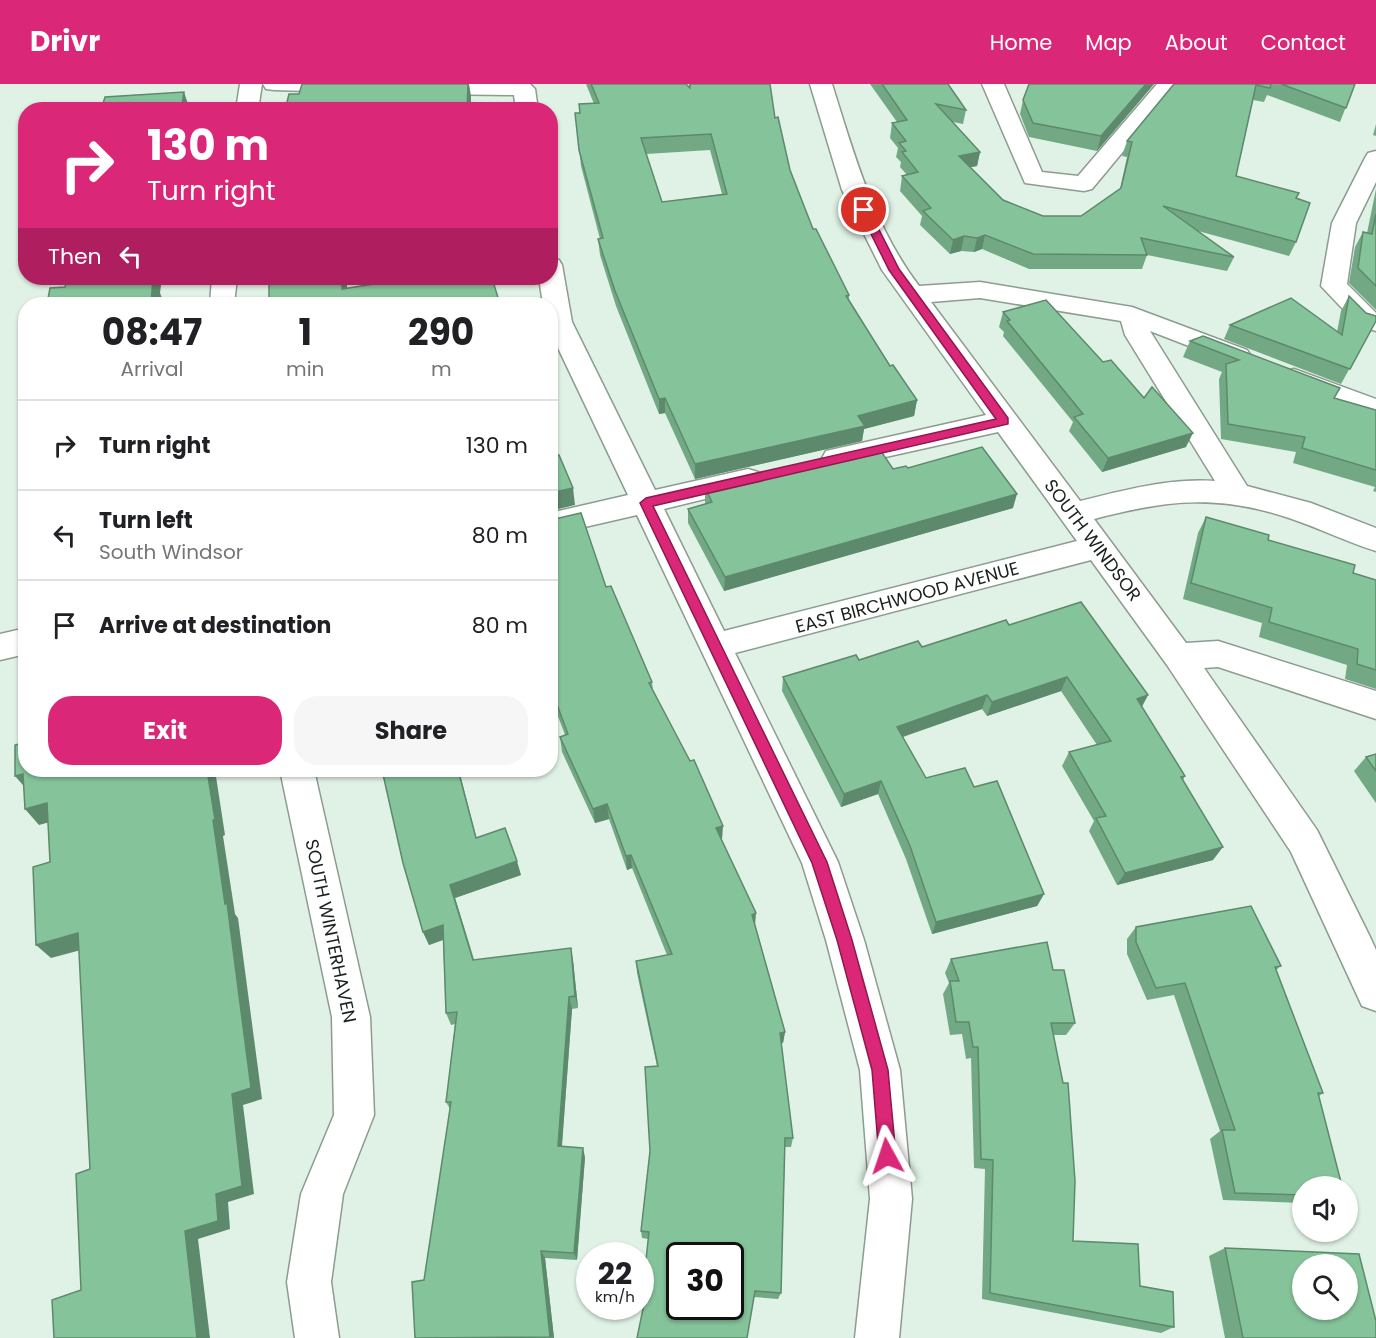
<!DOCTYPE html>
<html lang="en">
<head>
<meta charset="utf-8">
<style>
	:root { --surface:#fff; --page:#f6f6f6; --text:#202124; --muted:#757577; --line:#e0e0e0; --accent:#db2777 }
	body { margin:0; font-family:Poppins,sans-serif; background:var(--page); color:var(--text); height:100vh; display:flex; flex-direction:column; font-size:22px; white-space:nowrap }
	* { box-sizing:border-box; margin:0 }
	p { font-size:20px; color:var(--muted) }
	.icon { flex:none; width:33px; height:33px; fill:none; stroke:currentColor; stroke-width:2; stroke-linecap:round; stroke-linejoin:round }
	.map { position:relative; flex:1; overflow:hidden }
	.side { position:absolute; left:18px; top:213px; width:540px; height:480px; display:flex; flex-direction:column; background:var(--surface); border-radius:24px; box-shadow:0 2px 4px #0004 }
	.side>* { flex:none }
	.banner { position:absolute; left:18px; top:18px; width:540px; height:183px; border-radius:24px; box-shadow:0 2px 4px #0004; background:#db2777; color:#fff; overflow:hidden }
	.fabs { position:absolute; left:1292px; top:1092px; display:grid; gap:12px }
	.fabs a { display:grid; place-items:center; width:66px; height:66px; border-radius:50%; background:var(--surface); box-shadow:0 2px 4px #0004; font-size:30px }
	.speed { position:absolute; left:576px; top:1158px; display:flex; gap:12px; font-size:30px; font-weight:700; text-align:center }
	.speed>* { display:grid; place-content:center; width:78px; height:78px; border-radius:50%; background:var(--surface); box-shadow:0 2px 4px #0004; line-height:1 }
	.speed small { font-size:15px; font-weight:400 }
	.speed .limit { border:3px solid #111; border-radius:9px; background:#fff; color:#111 }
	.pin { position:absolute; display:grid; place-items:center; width:51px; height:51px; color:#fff; margin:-26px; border:3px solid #fff; border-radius:50%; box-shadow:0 2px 6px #0007 }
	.me { position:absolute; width:66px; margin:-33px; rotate:355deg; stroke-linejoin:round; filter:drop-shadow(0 0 4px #0008) }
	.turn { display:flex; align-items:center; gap:21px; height:126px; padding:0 30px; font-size:27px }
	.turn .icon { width:78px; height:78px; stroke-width:2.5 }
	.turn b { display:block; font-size:42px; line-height:51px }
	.then { display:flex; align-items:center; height:57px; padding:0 30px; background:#0003; gap:12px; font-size:22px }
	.eta { display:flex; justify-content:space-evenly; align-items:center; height:102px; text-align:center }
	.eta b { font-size:36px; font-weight:700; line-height:42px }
	.button { display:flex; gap:12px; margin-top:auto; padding:12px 30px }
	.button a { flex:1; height:69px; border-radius:24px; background:var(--accent); color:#fff; font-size:24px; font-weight:700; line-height:69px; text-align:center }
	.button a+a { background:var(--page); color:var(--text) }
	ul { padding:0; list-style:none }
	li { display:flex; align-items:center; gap:18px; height:90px; padding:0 30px; border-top:2px solid var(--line) }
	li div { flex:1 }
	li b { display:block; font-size:22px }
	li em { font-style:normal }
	header { display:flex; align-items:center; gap:36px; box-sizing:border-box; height:84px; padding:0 30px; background:var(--accent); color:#fff }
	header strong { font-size:28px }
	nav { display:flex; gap:33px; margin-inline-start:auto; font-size:21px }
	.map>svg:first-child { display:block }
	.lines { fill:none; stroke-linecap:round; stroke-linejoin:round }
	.minor-casing { stroke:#8c9c90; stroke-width:3 }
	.minor { fill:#fff; fill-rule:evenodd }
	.wall { fill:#72a984; fill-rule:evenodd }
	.shaded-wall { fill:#5d896c }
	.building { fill:#85c49a; stroke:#5d896c; stroke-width:1.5; fill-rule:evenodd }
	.route { fill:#db2777; stroke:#8e194d; stroke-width:1.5 }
	.labels { text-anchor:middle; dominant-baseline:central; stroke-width:6; stroke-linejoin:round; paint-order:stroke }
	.street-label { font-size:18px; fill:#1a211c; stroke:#fff }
</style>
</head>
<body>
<header>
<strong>Drivr</strong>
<nav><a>Home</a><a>Map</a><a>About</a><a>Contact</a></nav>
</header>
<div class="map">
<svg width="1376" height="1254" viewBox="0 0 1376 1254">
	<rect width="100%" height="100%" fill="#e0f2e5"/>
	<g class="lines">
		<!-- minor casing -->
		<g class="minor-casing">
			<g id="minor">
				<path d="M240,0H262L258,26H236Z"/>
				<path d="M263,0H354L356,2L353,7L345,8L274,6L266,5Z"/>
				<path d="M416,0H530L535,5L538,26H516L514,11L424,10L416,9L413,4Z"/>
				<path d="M810,0H832C854,70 874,143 919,202L980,198L1132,223L1247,266L1251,272L1247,278L1238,281L1150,247L1247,402L1311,419L1376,444V467C1347,458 1319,444 1289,434C1217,410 1166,416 1094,435L1186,559L1218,557L1376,607V635L1218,583L1204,584L1317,746L1370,853L1376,866V927L1362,922L1291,768L1167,581L1091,476L735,569L838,778L864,856L900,986L912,1115L899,1254H855L870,1115L860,986L826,856L802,779L637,431L550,451V429L628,411L550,247V220H543L539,194H550V173L559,176L562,181L572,238L655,406L748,385L758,388L762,395L758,402L664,425L724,547L1077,457L998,348L836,384L826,381L822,374L826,367L986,331L882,186L842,106ZM980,214L1121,237L1125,251L1215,397C1167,394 1126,406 1080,417L931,218Z"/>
				<path d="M982,0H1004L1042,88L1078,92L1157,0H1179L1092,105L1084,107L1025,99Z"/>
				<path d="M1376,67V98L1356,139L1347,200L1376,229V247L1359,242L1321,202L1332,139L1365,74L1368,69Z"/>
				<path d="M212,194H237L234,220H210Z"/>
				<path d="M1294,285L1376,315V334L1285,300L1281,294L1285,288Z"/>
				<path d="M26,544V570L0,576V550Z"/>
				<path d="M280,686H314L370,933L374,1031L343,1110L331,1198L339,1254H295L287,1198L301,1110L334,1031L332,933Z"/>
			</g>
		</g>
		<!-- minor -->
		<use href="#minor" class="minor"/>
	</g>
	<!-- wall -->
	<g class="wall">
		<path d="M586,0H686L689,3V0H770L775,34L790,86L813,145L849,211V215L890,282L917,316L914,332L864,345L862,357L695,395L665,329L659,330L616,222L600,171L598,155H600L581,82L577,45L575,29H580L594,20ZM710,66L722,110L662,118L646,70Z"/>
		<path d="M870,0H948L966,26L963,40L953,38L980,68L977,82L970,83L1003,116L1043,132H1081L1120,105L1127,73L1122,72L1127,57L1174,0H1355L1340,38L1267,11L1264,18L1253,16L1236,92L1296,114V158L1289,172L1198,147L1234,173L1227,187L1147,171L1142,185H1029L982,165L974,168L961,167L950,170L920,141L922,132L900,107L902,92L907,91L900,83L901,78L896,73L898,64L890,54L892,39L897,38Z"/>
		<path d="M1029,0H1154L1097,67L1029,53L1020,30L1023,16Z"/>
		<path d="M1376,40V52L1373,51Z"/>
		<path d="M1376,105V226L1349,199L1355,163L1363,148L1367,149Z"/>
		<path d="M1349,212L1366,229L1376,237L1341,300L1224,255L1230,241L1337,248L1341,227Z"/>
		<path d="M1003,228L1103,278L1186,363L1102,388L1069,347L1073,338L1003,252L1004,248L999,243Z"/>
		<path d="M1203,252L1334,314L1376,326V408L1373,407L1375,403L1293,379L1296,368L1221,355L1219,295L1222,288L1183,273L1190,257Z"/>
		<path d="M908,384L1013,424L724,507L688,439V425L706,420L705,418V404Z"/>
		<path d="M1206,433L1268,456L1353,489L1376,496V605L1345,595L1347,581L1259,553L1262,539L1183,515L1198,449Z"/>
		<path d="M550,436L606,503L652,598L653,606L722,756L755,840L785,948L783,959H781L793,1054L791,1063H785L781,1209L778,1215L754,1213L646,1191L645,1185L648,1155L642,1154L641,1147L650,1067L657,982L637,889L636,877L667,871L632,784L627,786L609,735L595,739L562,668L560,653L565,651L550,611Z"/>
		<path d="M1009,541L1148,611L1142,623L1185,692L1183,696L1213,776L1117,801L1089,747L1094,737L1062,682L1069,668L1097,661L1061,607L987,632L982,625L903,653L926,694L974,703L1044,810L1037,822L932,850L906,775L878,710L841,723L782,607L783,593L922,563Z"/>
		<path d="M1376,670V719L1354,687L1366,673Z"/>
		<path d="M477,754L521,791L455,814L474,876H573L578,924L572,925L562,1063L585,1073L577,1176L545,1174L554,1254H415L450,1025L446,1018L455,940L451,941L446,929L443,856L429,861L423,848Z"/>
		<path d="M1136,843L1281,882L1276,886L1323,1009L1319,1012L1302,1102V1119L1223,1116L1210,1055L1220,1047L1174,911L1147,916L1127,870V855Z"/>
		<path d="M951,875L1053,886L1075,939L1066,951H1053L1073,1157L1140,1202L1174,1243L1161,1249L982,1215L985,1085L974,1084L971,974L966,975L962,950L950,951L943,910L949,899L945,889Z"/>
		<path d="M1225,1164L1376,1254H1225L1209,1172Z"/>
	</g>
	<!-- shaded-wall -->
	<g class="shaded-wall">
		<path d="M468,0H469L471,12V26H467Z"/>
		<path d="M1146,0H1154L1097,67L1101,52Z"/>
		<path d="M184,8L190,26H181Z"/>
		<path d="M980,68L977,82L956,86L959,72Z"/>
		<path d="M985,151L982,165L974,168L977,154Z"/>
		<path d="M964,152L961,167L950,170L953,156Z"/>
		<path d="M151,194H162L160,209L162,214L161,220H151Z"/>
		<path d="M342,194H347V220L342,205Z"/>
		<path d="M665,314V329L659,330V315Z"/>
		<path d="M917,316L914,332L864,345L862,357L695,395V380L858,332Z"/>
		<path d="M1193,349L1186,363L1102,388L1108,374Z"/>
		<path d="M573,404L575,421L550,427V409Z"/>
		<path d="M1017,410L1013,424L724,507L725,493Z"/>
		<path d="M1067,593L1061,607L987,632L992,618Z"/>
		<path d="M987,611L982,625L893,656L897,643Z"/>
		<path d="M1148,611L1140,625L1137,615Z"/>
		<path d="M207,686H215L225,751L223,752L235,830L238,834L262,1015L243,1021L254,1110L228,1118L230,1145L198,1155L210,1254H197L185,1147L216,1110L232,1010L225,820L213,736Z"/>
		<path d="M458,686H459L480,768L476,754Z"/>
		<path d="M23,690L29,708L15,692Z"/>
		<path d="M881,697L878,710L841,723L844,710Z"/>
		<path d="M47,719L61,735L39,741L25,725Z"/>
		<path d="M607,720L609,735L595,739L593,725Z"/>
		<path d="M723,742L722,756L716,744Z"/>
		<path d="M1223,763L1213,776L1117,801L1125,789Z"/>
		<path d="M631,771L632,784L627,786L626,772Z"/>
		<path d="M517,777L521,791L455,814L478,888L450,801Z"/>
		<path d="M1044,810L1037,822L932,850L936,838Z"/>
		<path d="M756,829L755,842L752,831Z"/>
		<path d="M443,841L448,854L429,861L423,848Z"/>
		<path d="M78,849L92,863L51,874L36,861Z"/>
		<path d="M571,864L573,876L578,924L575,912Z"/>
		<path d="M569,913L572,925L561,1072L558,1062Z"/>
		<path d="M785,948L783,959L778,960L780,949Z"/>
		<path d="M583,1064L585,1073L577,1176L574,1169Z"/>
		<path d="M541,1167L545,1174L554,1254L550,1253Z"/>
	</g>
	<!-- building -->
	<g class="building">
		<path d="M302,0H468L467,26H285L289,10H299Z"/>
		<path d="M591,0H686L690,4V0H770L775,34L778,33L790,86L813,145H816L849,211L846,212L890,282L893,281L917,316L858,332L865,342L695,380L665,314L659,315L615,207L598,155L603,154L579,66L575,29H580L579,20L599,19ZM711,50L727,110L662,118L641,54Z"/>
		<path d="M882,0H948L966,26L936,20L980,68L959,72L1003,116L1043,132H1081L1121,104L1132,58L1127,57L1174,0H1271L1270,4L1256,1L1236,92L1299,109L1296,114L1310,119L1296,158L1163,122L1234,173L1141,154L1147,171L1033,170L985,151L977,154L964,152L953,156L923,127L931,124L902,92L918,88L902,68L906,67L899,59L906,57L892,39L907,36Z"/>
		<path d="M1029,0H1146L1101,52L1033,39L1023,16Z"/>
		<path d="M1281,0H1355L1346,24Z"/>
		<path d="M184,8L181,26H101L105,13Z"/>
		<path d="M1376,130V202L1358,184L1363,148L1372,150Z"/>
		<path d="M67,194H151V195L153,194L151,220H47L50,204L65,203Z"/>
		<path d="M269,194H342V205L405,195V194H492L500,220H269Z"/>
		<path d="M1349,212L1366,229L1376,232V237L1350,285L1230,241L1291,214L1342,251Z"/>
		<path d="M1046,216L1103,278L1111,276L1144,314L1152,303L1193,349L1108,374L1074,333L1083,330L1007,237L1010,236L1003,228Z"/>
		<path d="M1203,252L1340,304L1334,314L1376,326V386L1302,364L1305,353L1228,340L1226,280L1239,276L1190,257Z"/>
		<path d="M550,358L556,371H559L573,404L550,409Z"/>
		<path d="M982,363L1017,410L725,493L688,425L712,418L705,404L879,364L893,385L906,382L908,384Z"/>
		<path d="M581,429L606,503L611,502L652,598L649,599L690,677L694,676L723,742L716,744L756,829L752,831L785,948L780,949L793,1054H785L781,1209L755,1207L747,1254H637L651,1186L645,1185L649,1148L641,1147L650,1067L645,983L658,982L636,877L672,870L631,771L626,772L607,720L593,725L560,653L568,650L550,602V436ZM680,1172H730V1222H680Z"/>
		<path d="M1206,433L1269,451L1268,456L1355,481L1353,489L1376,496V586L1357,580L1358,565L1269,538L1272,524L1191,499Z"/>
		<path d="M1081,518L1148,611L1137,615L1185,692L1181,693L1223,763L1125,789L1096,734L1106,732L1069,668L1111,657L1067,593L992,618L987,611L897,643L926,694L965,684L974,703L997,697L1044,810L936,838L910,762L881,697L844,710L783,593L856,571L859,576L918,557L922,563L1006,536L1009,541Z"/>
		<path d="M26,658V686H207L215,736H213L225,820L227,819L251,1004L232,1010L242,1102L216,1110L218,1137L185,1147L197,1254H54L52,1216L81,1206L76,1090L90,1085L78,849L36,861L33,783L50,778L47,719L25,725L23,690L15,692V661Z"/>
		<path d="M1376,670V687L1366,673Z"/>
		<path d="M382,686H458L476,754L505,744L517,777L450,801L473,876L571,864L575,912L569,913L558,1062L583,1064L574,1169L541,1167L550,1253L415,1254L412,1198L424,1196L451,1018H446L457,928L446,929L443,841L423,848L403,779Z"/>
		<path d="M1251,822L1281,882L1275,883L1323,1009H1318L1342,1102H1302V1111L1235,1109L1222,1046H1235L1185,899L1156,904L1136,858V843Z"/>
		<path d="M1047,858L1053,886H1064L1075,939H1051L1063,999H1068L1075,1097L1073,1157L1138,1160L1140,1202L1173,1208L1174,1243L990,1209L993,1076L981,1075L978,963H973L969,938H956L950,897H959L951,875Z"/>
		<path d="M1225,1164L1359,1170L1376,1237V1254H1243ZM1302,1180H1347V1226H1302Z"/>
	</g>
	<!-- route -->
	<path class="route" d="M864,123L869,126L899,185L1008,334V340L653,422L827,778L852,856L888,986L896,1072L893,1078L887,1080L881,1078L879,1072L872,986L837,856L812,779L640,419L646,414L996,335L889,186L859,126Z"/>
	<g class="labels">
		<!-- street labels -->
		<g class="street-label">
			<text transform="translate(1093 456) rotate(53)">SOUTH WINDSOR</text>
			<text transform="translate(907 513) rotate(-15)">EAST BIRCHWOOD AVENUE</text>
			<text transform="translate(331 847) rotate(78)">SOUTH WINTERHAVEN</text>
		</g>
	</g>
</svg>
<div class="fabs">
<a><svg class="icon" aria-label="sound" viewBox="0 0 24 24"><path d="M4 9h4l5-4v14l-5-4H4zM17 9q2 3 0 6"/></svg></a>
<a><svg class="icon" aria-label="search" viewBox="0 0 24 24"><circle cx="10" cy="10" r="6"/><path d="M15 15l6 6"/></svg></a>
</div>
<div class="speed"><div>22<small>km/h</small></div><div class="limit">30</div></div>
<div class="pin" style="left:864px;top:126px;background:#d93025"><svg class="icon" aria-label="arrive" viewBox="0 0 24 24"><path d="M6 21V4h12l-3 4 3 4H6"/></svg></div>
<svg class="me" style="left:887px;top:1072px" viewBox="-20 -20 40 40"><path d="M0-17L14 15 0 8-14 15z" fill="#db2777" stroke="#fff" stroke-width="4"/></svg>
<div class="banner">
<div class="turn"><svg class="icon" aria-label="right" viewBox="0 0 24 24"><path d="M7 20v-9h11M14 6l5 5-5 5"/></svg><div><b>130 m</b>Turn right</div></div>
<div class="then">Then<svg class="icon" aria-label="left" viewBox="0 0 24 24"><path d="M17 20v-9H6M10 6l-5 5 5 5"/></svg></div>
</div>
<section class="side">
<div class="eta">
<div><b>08:47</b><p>Arrival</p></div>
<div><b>1</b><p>min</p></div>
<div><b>290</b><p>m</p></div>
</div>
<ul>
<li><svg class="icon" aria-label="right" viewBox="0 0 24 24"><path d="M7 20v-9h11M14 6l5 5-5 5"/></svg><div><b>Turn right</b></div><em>130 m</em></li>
<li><svg class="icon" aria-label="left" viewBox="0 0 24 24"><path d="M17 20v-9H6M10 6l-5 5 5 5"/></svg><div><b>Turn left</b><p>South Windsor</p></div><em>80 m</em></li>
<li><svg class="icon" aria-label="arrive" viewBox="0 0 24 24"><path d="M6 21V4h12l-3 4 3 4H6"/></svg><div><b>Arrive at destination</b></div><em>80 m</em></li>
</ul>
<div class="button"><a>Exit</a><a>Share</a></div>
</section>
</div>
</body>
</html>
